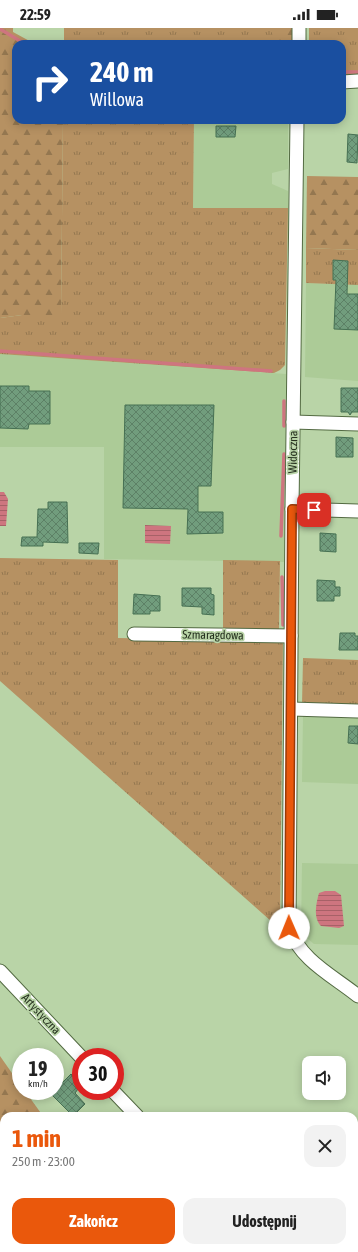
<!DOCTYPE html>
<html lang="pl">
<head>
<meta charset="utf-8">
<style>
	:root { --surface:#fff; --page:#f2f2f2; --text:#222; --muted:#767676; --accent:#ea580c }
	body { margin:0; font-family:"Asap Condensed",sans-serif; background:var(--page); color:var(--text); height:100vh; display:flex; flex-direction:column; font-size:15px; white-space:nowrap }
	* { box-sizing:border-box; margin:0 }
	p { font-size:13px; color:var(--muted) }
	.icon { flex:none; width:22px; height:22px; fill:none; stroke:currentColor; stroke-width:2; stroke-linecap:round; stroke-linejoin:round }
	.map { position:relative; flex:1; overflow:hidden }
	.panel { position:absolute; left:0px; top:1084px; width:358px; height:140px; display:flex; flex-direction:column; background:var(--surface); border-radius:12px 12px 0 0; box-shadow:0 2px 10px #0003 }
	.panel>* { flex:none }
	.banner { position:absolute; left:12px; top:12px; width:334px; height:84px; border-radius:12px; box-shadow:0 2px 10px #0003; background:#1a4fa0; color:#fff; overflow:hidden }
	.fabs { position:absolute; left:302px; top:1028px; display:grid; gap:8px }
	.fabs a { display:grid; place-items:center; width:44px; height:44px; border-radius:8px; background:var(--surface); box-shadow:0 2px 10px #0003; font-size:20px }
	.speed { position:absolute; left:12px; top:1020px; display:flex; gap:8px; font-size:20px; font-weight:700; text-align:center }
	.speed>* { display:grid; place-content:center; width:52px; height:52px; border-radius:50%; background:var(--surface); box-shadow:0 2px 10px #0003; line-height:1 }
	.speed small { font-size:10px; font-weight:400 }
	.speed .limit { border:6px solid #d22; background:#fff; color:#111 }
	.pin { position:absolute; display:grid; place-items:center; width:34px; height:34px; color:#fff; margin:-17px; border-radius:8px; box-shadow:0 2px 6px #0006 }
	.me { position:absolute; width:44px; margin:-22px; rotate:359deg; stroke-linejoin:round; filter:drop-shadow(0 0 3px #0008) }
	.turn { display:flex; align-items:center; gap:14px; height:84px; padding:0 12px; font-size:18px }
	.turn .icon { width:52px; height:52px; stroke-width:2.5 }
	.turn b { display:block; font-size:28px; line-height:34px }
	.round { display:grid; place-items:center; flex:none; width:42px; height:42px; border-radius:12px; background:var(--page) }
	.overview { display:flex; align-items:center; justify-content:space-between; height:68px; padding:0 12px }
	h1 { font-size:24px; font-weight:700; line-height:30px; color:var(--accent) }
	.button { display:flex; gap:8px; margin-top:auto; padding:8px 12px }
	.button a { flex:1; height:46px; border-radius:12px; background:var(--accent); color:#fff; font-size:16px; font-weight:700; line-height:46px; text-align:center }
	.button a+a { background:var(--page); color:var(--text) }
	.status { display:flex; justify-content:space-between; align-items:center; height:28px; padding:0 20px; background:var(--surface); direction:ltr }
	.status svg { height:11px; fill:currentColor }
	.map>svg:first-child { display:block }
	.built { fill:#accb97 }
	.grass { fill:url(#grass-tufts) }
	.forest { fill:url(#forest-firs) }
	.water { fill:url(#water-rules) }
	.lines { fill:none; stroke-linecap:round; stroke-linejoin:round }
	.stream { stroke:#ce757f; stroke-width:3.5 }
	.building { fill:url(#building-cross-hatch); stroke:#467053 }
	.minor-casing { stroke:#536a42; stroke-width:15 }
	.minor { stroke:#fff; stroke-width:13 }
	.route-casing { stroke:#983908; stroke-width:10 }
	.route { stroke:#ea580c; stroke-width:7 }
	.labels { text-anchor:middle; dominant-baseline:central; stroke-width:3.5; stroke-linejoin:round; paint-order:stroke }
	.street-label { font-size:12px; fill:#26311f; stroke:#b9d4a7 }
</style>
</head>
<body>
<div class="status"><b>22:59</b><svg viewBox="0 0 49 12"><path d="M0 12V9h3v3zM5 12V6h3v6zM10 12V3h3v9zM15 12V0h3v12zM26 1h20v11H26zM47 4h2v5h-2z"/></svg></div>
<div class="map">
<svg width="358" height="1224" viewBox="0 0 358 1224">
	<defs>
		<pattern id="grass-tufts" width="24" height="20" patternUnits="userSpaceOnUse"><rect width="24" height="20" fill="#b69162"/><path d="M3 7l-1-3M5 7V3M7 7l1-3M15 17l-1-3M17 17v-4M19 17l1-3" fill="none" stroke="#947750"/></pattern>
		<pattern id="forest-firs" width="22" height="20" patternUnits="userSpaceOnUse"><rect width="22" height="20" fill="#b69162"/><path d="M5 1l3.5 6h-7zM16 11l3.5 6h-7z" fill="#947750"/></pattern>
		<pattern id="water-rules" width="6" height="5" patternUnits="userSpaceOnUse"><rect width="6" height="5" fill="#ce757f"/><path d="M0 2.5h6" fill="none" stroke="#a76167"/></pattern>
		<pattern id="building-cross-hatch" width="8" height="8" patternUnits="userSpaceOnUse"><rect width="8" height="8" fill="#719d7d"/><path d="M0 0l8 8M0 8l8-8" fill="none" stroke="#5d8166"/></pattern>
	</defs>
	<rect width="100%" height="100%" fill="#b9d4a7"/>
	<!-- built -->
	<g class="built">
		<path d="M194,92H288V141L272,145V156L288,163V180H193Z"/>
		<path d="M306,255L358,257V353L305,349Z"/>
		<path d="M0,326L286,346L284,534L104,531V419H0Z"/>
		<path d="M303,688L358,690V756L302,754Z"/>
		<path d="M302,835L358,836V917L314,916L301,905Z"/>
	</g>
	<!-- grass -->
	<g class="grass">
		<rect x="64" y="0" width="208" height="16"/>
		<path d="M309,0H358V49L342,50V16H309Z"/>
		<path d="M63,92H194L193,180H288L285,337L280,342L274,345L0,326V290L22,287L61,286Z"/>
		<path d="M306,220L358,222V257L306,255Z"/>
		<path d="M0,530L118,532V610L283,613L280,901L0,653Z"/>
		<path d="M223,532L280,533L279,602L223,601Z"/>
		<path d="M303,630L358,632V678L302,677Z"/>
		<path d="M212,1220H254L258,1224H208Z"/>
	</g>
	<!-- forest -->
	<g class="forest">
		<path d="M0,0H13V4L35,16H16V92H63L61,287H22L0,290Z"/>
		<rect x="272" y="0" width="20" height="16"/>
		<path d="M307,148L358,149V222L306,220Z"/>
		<path d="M0,1028L21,1058V1063H25L43,1088H4V1176L0,1173Z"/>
		<path d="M0,1190L4,1194V1220H36L41,1224H4L0,1221Z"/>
	</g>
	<!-- water -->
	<g class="water">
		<path d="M0,464H4L8,471L6,498H0Z"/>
		<path d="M145,497L171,498L170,516L145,515Z"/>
		<path d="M325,863H335L341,867L344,898L339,900L321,898C313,890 316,876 319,865Z"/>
	</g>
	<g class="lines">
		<!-- stream -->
		<g class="stream">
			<path d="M0,1L25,16"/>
			<path d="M342,44H358"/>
			<path d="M0,323L271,343"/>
			<path d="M284,398V373"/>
			<path d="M281,508L284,426"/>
			<path d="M282,549L283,597"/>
		</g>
	</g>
	<!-- building -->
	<g class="building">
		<path d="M216,98H236L235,109H216Z"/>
		<path d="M348,106L358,107L357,135L347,134Z"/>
		<path d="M333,232L348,233L347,266H358V302L334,301L336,252H333Z"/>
		<path d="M0,358H29V363H50V396H29L28,401L0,400Z"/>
		<path d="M341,360H358V384H352L350,387L348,384H341Z"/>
		<path d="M125,377H214L211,458H198V484H223V505L187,506L188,481L123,480Z"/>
		<path d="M336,409L353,410V429H336Z"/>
		<path d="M48,474H67L68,515L43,514V518H21L22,509H37L38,481H48Z"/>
		<path d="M320,505L336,506V524L320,523Z"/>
		<path d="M79,515H99L98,526L79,525Z"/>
		<path d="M317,552L335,553V559H340V568H334V573H317Z"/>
		<path d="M182,560H211V566L214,567V587L202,586V579L182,578Z"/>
		<path d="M134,566L160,568V583H150V586H133Z"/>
		<path d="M340,605H355V608H358V622H339Z"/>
		<path d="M349,698H358V716L348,715Z"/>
		<path d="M71,1046L81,1057L75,1065L85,1076L73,1088L51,1066Z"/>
	</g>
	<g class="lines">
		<!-- minor casing -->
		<g class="minor-casing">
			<g id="minor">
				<path d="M299,16V0"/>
				<path d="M342,54L358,53"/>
				<path d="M297,92L292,481L289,900C301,933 332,947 358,968"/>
				<path d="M293,394L358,396"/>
				<path d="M292,481L358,483"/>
				<path d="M134,606L291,608"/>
				<path d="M291,681L358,683"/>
				<path d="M0,943L81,1029"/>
				<path d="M113,1063L137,1088"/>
				<path d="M0,1182L4,1185"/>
				<path d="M46,1220L51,1224"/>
				<path d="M264,1220L268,1224"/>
			</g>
		</g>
		<!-- minor -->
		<use href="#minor" class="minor"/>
	</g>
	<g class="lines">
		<!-- route casing -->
		<g class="route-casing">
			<path id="route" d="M289,900L292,481L314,482"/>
		</g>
		<!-- route -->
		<use href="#route" class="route"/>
	</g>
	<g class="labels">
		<!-- street labels -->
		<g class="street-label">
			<text transform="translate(293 424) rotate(-89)">Widoczna</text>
			<text transform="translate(213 607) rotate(1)">Szmaragdowa</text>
			<text transform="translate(41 986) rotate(47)">Artystyczna</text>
		</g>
	</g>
</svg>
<div class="fabs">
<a><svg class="icon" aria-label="sound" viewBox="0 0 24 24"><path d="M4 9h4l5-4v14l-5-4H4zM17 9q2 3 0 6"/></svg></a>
</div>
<div class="speed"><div>19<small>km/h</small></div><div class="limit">30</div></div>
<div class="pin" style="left:314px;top:482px;background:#d93025"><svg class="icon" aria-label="arrive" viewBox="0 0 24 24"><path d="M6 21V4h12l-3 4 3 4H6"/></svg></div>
<svg class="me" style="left:289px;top:900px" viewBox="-20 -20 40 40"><circle r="19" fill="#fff"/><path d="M0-13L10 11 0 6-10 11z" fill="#ea580c"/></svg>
<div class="banner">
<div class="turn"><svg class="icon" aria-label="right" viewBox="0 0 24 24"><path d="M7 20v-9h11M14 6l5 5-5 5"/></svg><div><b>240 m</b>Willowa</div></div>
</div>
<section class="panel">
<div class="overview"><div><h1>1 min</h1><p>250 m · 23:00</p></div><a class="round"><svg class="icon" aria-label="close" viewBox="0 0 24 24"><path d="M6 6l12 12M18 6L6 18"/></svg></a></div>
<div class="button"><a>Zakończ</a><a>Udostępnij</a></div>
</section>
</div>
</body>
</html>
